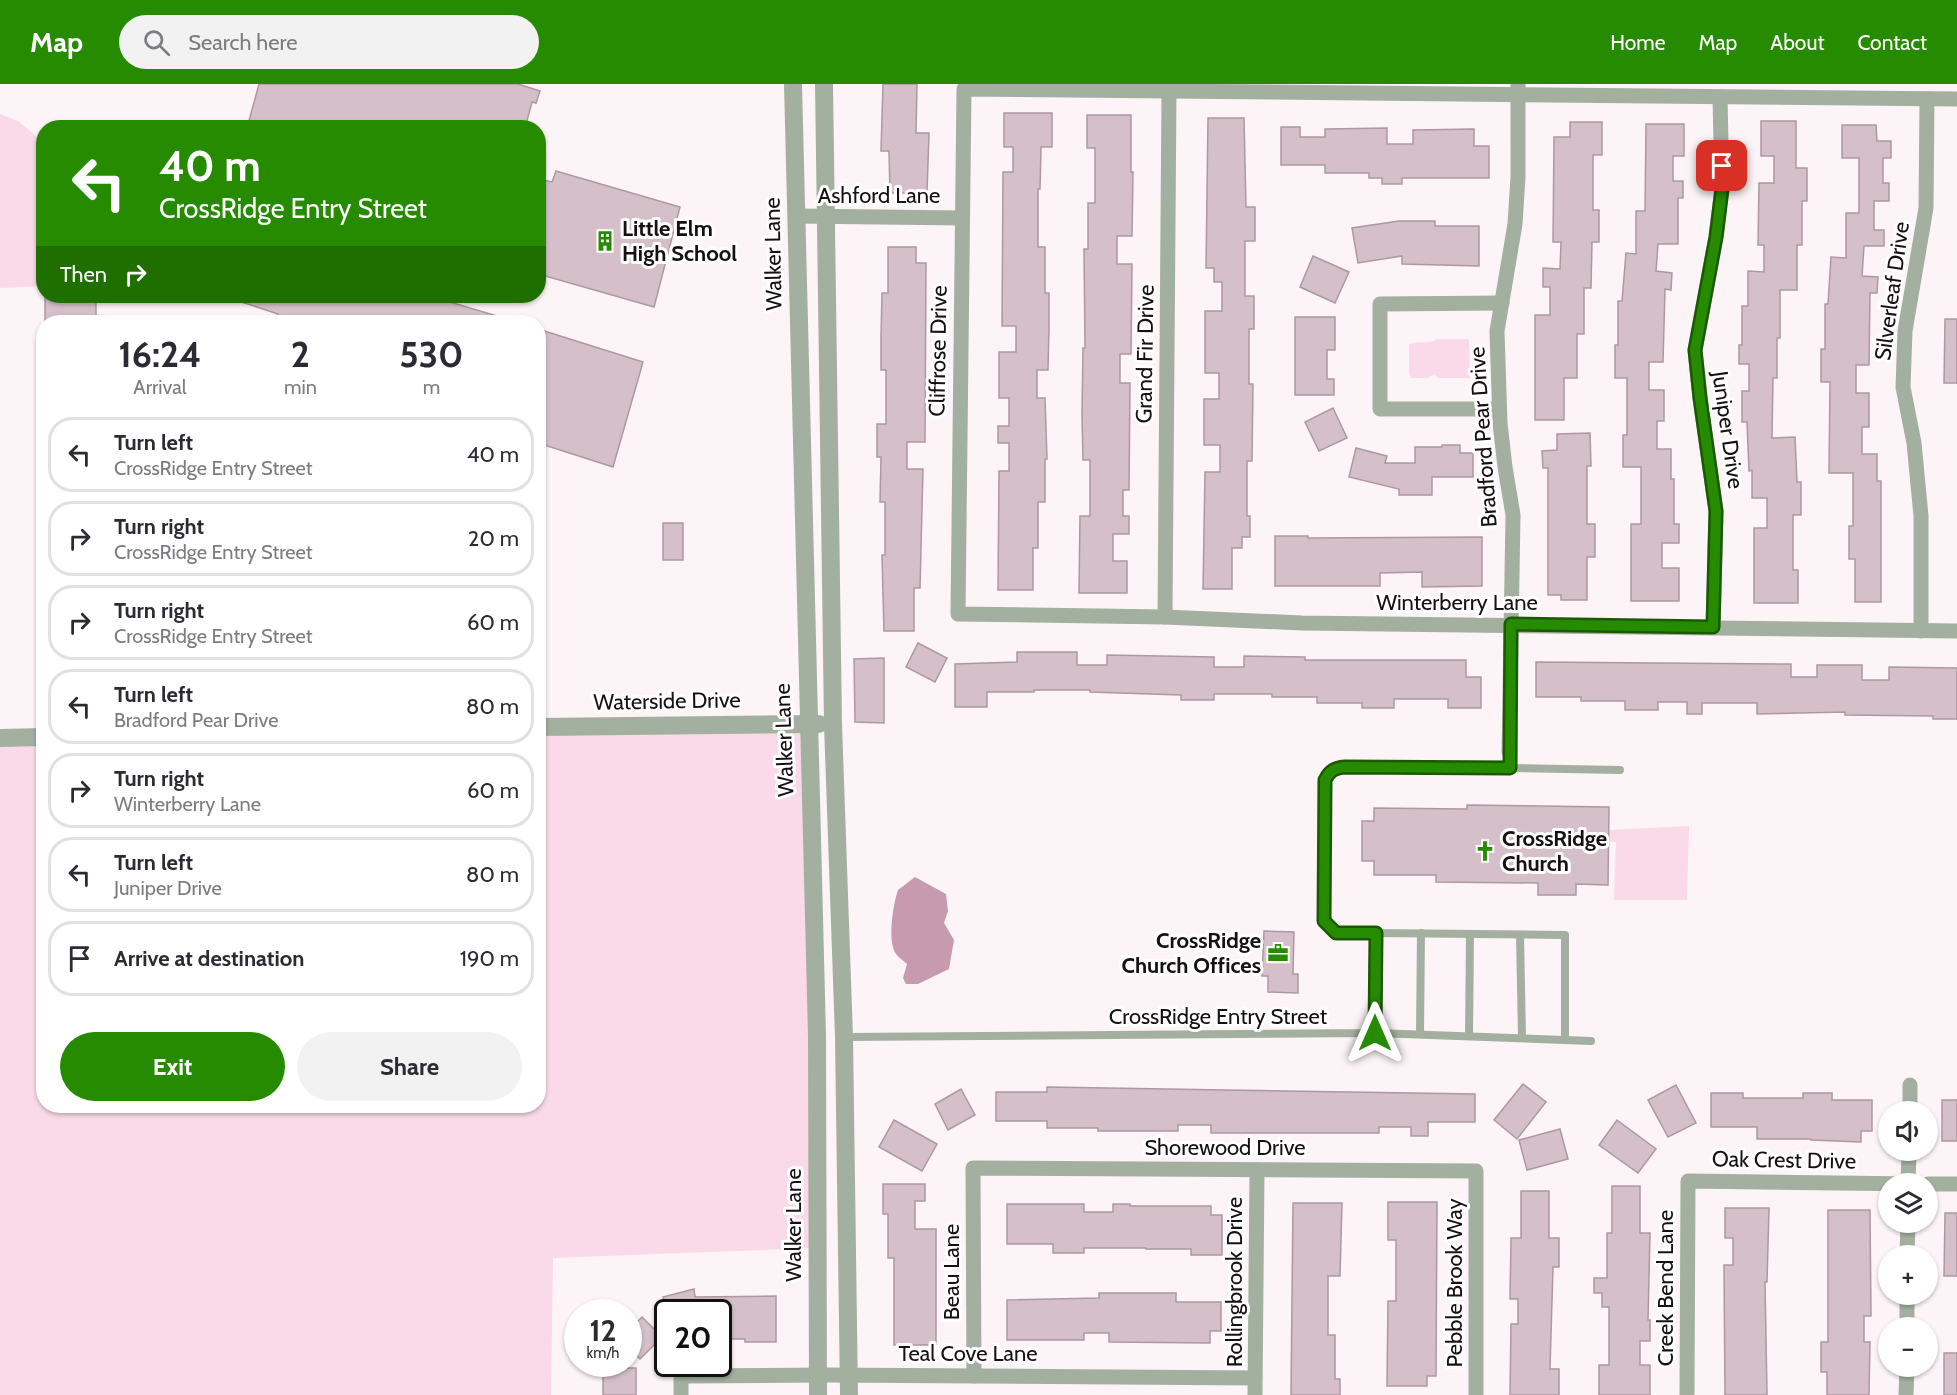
<!DOCTYPE html>
<html lang="en">
<head>
<meta charset="utf-8">
<style>
	:root { --surface:#fff; --page:#f2f2f3; --text:#2b2b33; --muted:#7c7c81; --line:#e1e1e2; --accent:#268b01 }
	body { margin:0; font-family:Cabin,sans-serif; background:var(--page); color:var(--text); height:100vh; display:flex; flex-direction:column; font-size:22px; white-space:nowrap }
	* { box-sizing:border-box; margin:0 }
	p { font-size:20px; color:var(--muted) }
	.icon { flex:none; width:33px; height:33px; fill:none; stroke:currentColor; stroke-width:2; stroke-linecap:round; stroke-linejoin:round }
	.map { position:relative; flex:1; overflow:hidden }
	.panel { position:absolute; left:36px; top:231px; width:510px; height:798px; display:flex; flex-direction:column; background:var(--surface); border-radius:24px; box-shadow:0 2px 4px #0004 }
	.panel>* { flex:none }
	.hud { position:absolute; left:36px; top:36px; width:510px; height:183px; border-radius:24px; box-shadow:0 2px 4px #0004; background:#268b01; color:#fff; overflow:hidden }
	.fabs { position:absolute; left:1878px; top:1017px; display:grid; gap:12px }
	.fabs a { display:grid; place-items:center; width:60px; height:60px; border-radius:50%; background:var(--surface); box-shadow:0 2px 4px #0004; font-size:30px }
	.speed { position:absolute; left:564px; top:1215px; display:flex; gap:12px; font-size:30px; font-weight:700; text-align:center }
	.speed>* { display:grid; place-content:center; width:78px; height:78px; border-radius:50%; background:var(--surface); box-shadow:0 2px 4px #0004; line-height:1 }
	.speed small { font-size:15px; font-weight:400 }
	.speed .limit { border:3px solid #111; border-radius:9px; background:#fff; color:#111 }
	.pin { position:absolute; display:grid; place-items:center; width:51px; height:51px; color:#fff; margin:-26px; border-radius:12px; box-shadow:0 3px 9px #0006 }
	.me { position:absolute; width:66px; margin:-33px; rotate:0deg; stroke-linejoin:round; filter:drop-shadow(0 0 4px #0008) }
	.turn { display:flex; align-items:center; gap:21px; height:126px; padding:0 24px; font-size:27px }
	.turn .icon { width:78px; height:78px; stroke-width:2.5 }
	.turn b { display:block; font-size:42px; line-height:51px }
	.then { display:flex; align-items:center; height:57px; padding:0 24px; background:#0003; gap:12px; font-size:22px }
	.eta { display:flex; justify-content:space-evenly; align-items:center; height:102px; text-align:center }
	.eta b { font-size:36px; font-weight:700; line-height:42px }
	.primary-button { display:flex; gap:12px; margin-top:auto; padding:12px 24px }
	.primary-button a { flex:1; height:69px; border-radius:36px; background:var(--accent); color:#fff; font-size:24px; font-weight:700; line-height:69px; text-align:center }
	.primary-button a+a { background:var(--page); color:var(--text) }
	ul { padding:0; list-style:none }
	li { display:flex; align-items:center; gap:18px; height:75px; margin:0 12px 9px; padding:0 12px; border:3px solid var(--line); border-radius:24px }
	li div { flex:1 }
	li b { display:block; font-size:22px }
	li em { font-style:normal }
	header { display:flex; align-items:center; gap:36px; box-sizing:border-box; height:84px; padding:0 30px; background:var(--accent); color:#fff }
	header strong { font-size:28px }
	nav { display:flex; gap:33px; margin-inline-start:auto; font-size:21px }
	.search { width:420px; height:54px; background:var(--page); display:flex; align-items:center; gap:15px; box-sizing:border-box; padding:0 21px; border-radius:33px; color:var(--muted); font-size:22px }
	.map>svg:first-child { display:block }
	.green { fill:#fadae8 }
	.water { fill:#c79aaf }
	.building { fill:#d5c0ca; stroke:#ad98a1; stroke-width:1.5 }
	.lines { fill:none; stroke-linecap:round; stroke-linejoin:round }
	.service { stroke:#a3b0a0; stroke-width:8 }
	.minor { stroke:#a3b0a0; stroke-width:15 }
	.tertiary { stroke:#a3b0a0; stroke-width:18 }
	.route-casing { stroke:#195a01; stroke-width:15 }
	.route { stroke:#268b01; stroke-width:10 }
	.labels { text-anchor:middle; dominant-baseline:central; stroke-width:6; stroke-linejoin:round; paint-order:stroke }
	.street-label { font-size:22px; fill:#171013; stroke:#fff }
	.poi-label { font-size:22px; font-weight:bold; fill:#171013; stroke:#fff; text-anchor:start }
</style>
</head>
<body>
<header>
<strong>Map</strong>
<div class="search"><svg class="icon" aria-label="search" viewBox="0 0 24 24"><circle cx="10" cy="10" r="6"/><path d="M15 15l6 6"/></svg>Search here</div>
<nav><a>Home</a><a>Map</a><a>About</a><a>Contact</a></nav>
</header>
<div class="map">
<svg width="1957" height="1311" viewBox="0 0 1957 1311">
	<rect width="100%" height="100%" fill="#fdf4f8"/>
	<!-- green -->
	<g class="green">
		<path d="M0,30L18,37L43,58V202L0,204Z"/>
		<path d="M1437,255H1469L1470,294H1438L1434,290L1428,294H1411L1409,289V261C1417,255 1429,262 1437,255Z"/>
		<path d="M808,640L817,1164L553,1174L551,1311H0V657L43,656L44,1022H538L539,646Z"/>
		<path d="M1689,742L1687,816H1614L1616,758H1608V746Z"/>
	</g>
	<!-- water -->
	<path class="water" d="M915,793L946,810L948,827L944,839L954,856L949,885L918,900H906L903,894L907,880C904,877 899,874 896,870C887,857 893,821 898,806Z"/>
	<!-- building -->
	<g class="building">
		<path d="M259,0H518L540,7L536,19L532,18L525,44H247Z"/>
		<path d="M883,0H917L916,49H929L927,109H890L889,67H881Z"/>
		<path d="M1004,29H1052V63H1041L1040,105H1038V163H1045V209H1049V242L1048,286H1037V314H1045L1047,375H1045V418H1038V464H1033V506H998L999,387H1009V359H998V342H1009V314H999V268H1016V242H1002L1003,88H1013V63H1004Z"/>
		<path d="M1087,31H1131V88H1133L1132,152H1117V180H1132L1131,270H1120V299H1130L1129,406H1123V432H1129V450H1113V477H1127V509H1079L1080,432H1090V376H1083L1082,331L1083,264H1085L1084,165H1088V119H1095V64H1087Z"/>
		<path d="M1208,34H1244L1246,123H1255V157H1245V212H1254V245H1249V300H1253L1252,377H1247V432H1250V453H1242V464H1232V505H1203L1205,388H1220V361H1204V315H1219V289H1205V227H1222V198H1214V184H1206Z"/>
		<path d="M1761,37H1796V84H1807V117H1802V161H1797V206H1780V254H1777V294H1773L1772,354L1795,353L1797,398H1801V431H1793V486H1798V519H1754V444H1767V414H1752V386L1749,387L1747,338H1742V307H1749V280H1739V261H1742V222H1748V187L1764,188V161H1758L1759,99H1774V72H1761Z"/>
		<path d="M1570,38H1602V71H1593V126H1599V158H1592L1591,204H1584V250H1577V294H1564V336H1535V231H1550V203H1543V184L1560,185L1561,158H1553L1554,53H1570Z"/>
		<path d="M1646,40H1684V72H1673V97H1683V114H1678V160H1658L1656,187L1672,189L1671,206L1665,205L1663,278H1649V306H1664V337H1657V365H1671V395H1674V440H1679V459H1662V484H1679V517H1631V440H1641V383H1623V351H1627V294H1615V261H1618V217H1622L1626,169L1636,170V127H1645Z"/>
		<path d="M1842,41H1876L1877,57H1891V74H1883V99H1889V117H1874V146H1884V162H1864L1862,192L1878,193L1877,209H1870L1869,281H1856V309H1869V343H1862V370H1877V397H1881V518H1855V475H1849V442H1853V389H1829L1830,298H1821V265H1825V220H1828L1831,173L1846,174V129H1859V74H1842Z"/>
		<path d="M1281,43H1300V53H1325V45L1387,44V60H1413V46L1474,45V62H1489V94H1402V100H1382V94H1369V89H1325V81H1281Z"/>
		<path d="M556,87L680,123L654,223L538,190V95L552,98Z"/>
		<path d="M1399,137H1435V142H1479V182L1402,180V172L1358,179L1352,144Z"/>
		<path d="M888,163H916V179H926L925,358H907V385H923L920,504H914V547H884L882,471H885V418H880L881,373H877V340H886V286H881V254L882,209H888Z"/>
		<path d="M1313,172L1349,188L1335,219L1300,203Z"/>
		<rect x="45" y="212" width="51" height="25"/>
		<path d="M230,212H452L450,218L507,235L506,238H275L278,230L229,214Z"/>
		<path d="M1295,233H1335V266H1327V295H1334V311H1295Z"/>
		<path d="M1945,235H1957V299H1944Z"/>
		<path d="M538,245L643,278L613,383L538,359Z"/>
		<path d="M1333,324L1347,354L1319,367L1305,338Z"/>
		<path d="M1590,349L1591,382H1587V440H1595V473H1587V516H1561V511H1548V384H1543L1542,367L1557,366V350Z"/>
		<path d="M1442,361H1460V369H1473V393H1432V411H1399V405L1349,393L1356,364L1387,372L1385,379H1415V363H1442Z"/>
		<rect x="663" y="439" width="20" height="37"/>
		<path d="M1275,452H1308V454L1482,453V502L1422,503V488L1380,489V502H1275Z"/>
		<path d="M918,559L947,574L935,598L906,583Z"/>
		<path d="M1017,568H1077V581H1107V571L1214,573V583H1244V572L1305,573V576H1466V593H1481V624H1448V615H1394V624H1362V619H1317V613H1272V610H1214V616H1181V611L1090,608V606H1034V608H987V623H955V580L1017,578Z"/>
		<path d="M884,574V639L855,638L854,575Z"/>
		<path d="M1536,578L1791,580V593H1817V581H1862V596H1889V583L1957,584V635H1933V632L1845,631V628L1757,630V619H1702V630H1687V618H1658V626H1625V617H1581V613H1536Z"/>
		<path d="M1467,721L1609,723L1608,801L1576,800V811H1538V799L1436,798V791H1374V777H1362V737H1374V724L1467,725Z"/>
		<path d="M1264,847L1294,848L1293,890H1298V909L1268,908V892H1262Z"/>
		<path d="M1523,1000L1546,1018L1517,1055L1494,1036Z"/>
		<path d="M1676,1001L1696,1039L1668,1053L1648,1016Z"/>
		<path d="M1047,1003L1475,1010V1038H1428V1052H1411V1043H1379V1049H1211V1041H1178V1047H1098V1044H1047V1037H996V1008H1047Z"/>
		<path d="M961,1005L975,1031L948,1046L935,1020Z"/>
		<path d="M1711,1009H1743V1014H1803V1009H1832V1016H1872V1047H1861V1058L1811,1056V1055H1757V1043H1711Z"/>
		<rect x="1942" y="1016" width="15" height="41"/>
		<path d="M894,1036L937,1060L922,1087L879,1063Z"/>
		<path d="M1617,1036L1656,1065L1638,1089L1599,1061Z"/>
		<path d="M1560,1045L1568,1075L1527,1086L1519,1056Z"/>
		<path d="M883,1100H925V1117H915V1145H936V1261H894V1174H888V1130H883Z"/>
		<path d="M1612,1102H1640V1149H1650L1648,1236H1650V1257H1640V1281H1650V1311H1599V1281H1609V1223H1602V1209H1594V1194H1607V1149H1612Z"/>
		<path d="M1521,1107H1549V1154H1559V1183H1553L1550,1285H1559V1311H1510L1511,1240H1518V1215H1510L1511,1154H1521Z"/>
		<path d="M1388,1118H1437L1436,1292H1427V1302H1387L1388,1217H1396V1156H1388Z"/>
		<path d="M1293,1119H1342L1340,1192H1328V1251H1335V1295H1340V1311H1291Z"/>
		<path d="M1007,1120H1084V1128H1113V1120H1130V1122H1211V1131H1222V1171H1191V1165H1146V1164H1084V1169H1053V1160H1007Z"/>
		<path d="M1725,1124H1769L1767,1198H1765L1767,1311H1725L1724,1181H1733V1154H1725Z"/>
		<path d="M1828,1126H1870L1871,1232H1864V1258H1870L1869,1311H1827V1288H1821V1258H1828Z"/>
		<path d="M1945,1129H1957V1192H1944Z"/>
		<path d="M694,1205L695,1213L776,1212V1258H745V1255H718V1228H666L663,1213Z"/>
		<path d="M1099,1209H1176V1218H1221V1247H1210V1259L1109,1258V1249H1084V1256H1007V1216L1099,1214Z"/>
		<path d="M642,1233L662,1253L640,1275L628,1263V1247Z"/>
		<rect x="1944" y="1269" width="13" height="42"/>
		<rect x="603" y="1284" width="33" height="27"/>
	</g>
	<g class="lines">
		<!-- service -->
		<g class="service">
			<path d="M1510,684L1620,686"/>
			<path d="M1376,849L1565,851V956"/>
			<path d="M1520,851L1522,954"/>
			<path d="M1375,949L1591,957"/>
			<path d="M1420,950L1421,849"/>
			<path d="M1469,952L1470,850"/>
			<path d="M844,953L1375,949L1376,849H1336L1324,837L1325,696C1330,686 1335,684 1345,683L1510,684L1509,668"/>
		</g>
		<!-- minor -->
		<g class="minor">
			<path d="M1957,15L964,5L958,530L1165,533L1302,539L1957,547"/>
			<path d="M796,132L962,134"/>
			<path d="M1499,325H1380V220L1502,219"/>
			<path d="M1165,533L1169,7"/>
			<path d="M1713,543L1716,427L1700,314L1695,266L1716,153L1722,105L1720,13"/>
			<path d="M1921,547V432L1914,359L1903,303L1905,247L1926,124L1927,15"/>
			<path d="M1509,668L1513,431L1505,383L1500,339L1497,247L1515,140L1518,93V0"/>
			<path d="M1910,1028V1001"/>
			<path d="M1908,1100L1909,1066"/>
			<path d="M1928,1100H1957"/>
			<path d="M1907,1172L1908,1138"/>
			<path d="M1907,1244V1210"/>
			<path d="M974,1292L973,1084L1476,1087V1311"/>
			<path d="M681,1311V1292L826,1291L1255,1294"/>
			<path d="M1255,1311L1257,1086"/>
			<path d="M1687,1311L1688,1097L1917,1100"/>
			<path d="M1906,1311L1907,1282"/>
		</g>
		<!-- tertiary -->
		<g class="tertiary">
			<path d="M793,0L817,952L818,1311"/>
			<path d="M824,0L833,640L844,953L849,1311"/>
			<path d="M538,643L819,640"/>
			<path d="M0,654L44,653"/>
		</g>
	</g>
	<g class="lines">
		<!-- route casing -->
		<g class="route-casing">
			<path id="route" d="M1375,949L1376,849H1336L1324,837L1325,696C1330,686 1335,684 1345,683L1510,684L1511,540L1713,543L1716,427L1700,314L1695,266L1716,153L1722,105V82"/>
		</g>
		<!-- route -->
		<use href="#route" class="route"/>
	</g>
	<!-- icons -->
	<defs>
		<g id="building-bare" transform="scale(1.62)"><path d="M-4-6H4V6H1V3H-1V6H-4ZM-2.5-4.3h1.7v1.8h-1.7ZM.8-4.3h1.7v1.8H.8ZM-2.5-1h1.7V.8h-1.7ZM.8-1h1.7V.8H.8Z" fill="#268b01" stroke="#fff" stroke-width="2.5" paint-order="stroke"/></g>
		<g id="church-bare" transform="scale(1.62)"><path d="M-1.2-6h2.4v3.5h3.3v2.4h-3.3V6h-2.4V-.1h-3.3v-2.4h3.3Z" fill="#268b01" stroke="#fff" stroke-width="2.5" paint-order="stroke"/></g>
		<g id="office-bare" transform="scale(1.62)"><path d="M-6-3h4V-5.5h4V-3h4V5H-6ZM-1-4.5V-3h2v-1.5ZM-6 0V1H6V0Z" fill="#268b01" stroke="#fff" stroke-width="2.5" paint-order="stroke"/></g>
	</defs>
	<g fill-rule="evenodd">
		<use href="#building-bare" x="605" y="157"/>
		<use href="#church-bare" x="1485" y="767"/>
		<use href="#office-bare" x="1278" y="869"/>
	</g>
	<g class="labels">
		<!-- street labels -->
		<g class="street-label">
			<text x="879" y="111">Ashford Lane</text>
			<text transform="translate(773 170) rotate(-91)">Walker Lane</text>
			<text transform="translate(1892 207) rotate(-82)">Silverleaf Drive</text>
			<text transform="translate(938 267) rotate(-89)">Cliffrose Drive</text>
			<text transform="translate(1145 270) rotate(-89)">Grand Fir Drive</text>
			<text transform="translate(1728 346) rotate(82)">Juniper Drive</text>
			<text transform="translate(1483 353) rotate(-94)">Bradford Pear Drive</text>
			<text x="1457" y="518">Winterberry Lane</text>
			<text transform="translate(667 617) rotate(-1)">Waterside Drive</text>
			<text transform="translate(784 656) rotate(-92)">Walker Lane</text>
			<text x="1218" y="932">CrossRidge Entry Street</text>
			<text x="1225" y="1063">Shorewood Drive</text>
			<text transform="translate(1784 1076) rotate(1)">Oak Crest Drive</text>
			<text transform="translate(793 1141) rotate(-90)">Walker Lane</text>
			<text transform="translate(951 1188) rotate(-90)">Beau Lane</text>
			<text transform="translate(1234 1198) rotate(-90)">Rollingbrook Drive</text>
			<text transform="translate(1454 1199) rotate(-90)">Pebble Brook Way</text>
			<text transform="translate(1665 1204) rotate(-90)">Creek Bend Lane</text>
			<text x="968" y="1269">Teal Cove Lane</text>
		</g>
		<!-- poi labels -->
		<g class="poi-label">
			<text x="622" y="144">Little Elm<tspan x="622" dy="25">High School</tspan></text>
			<text x="1502" y="754">CrossRidge<tspan x="1502" dy="25">Church</tspan></text>
			<text x="1261" y="856" text-anchor="end">CrossRidge<tspan x="1261" dy="25">Church Offices</tspan></text>
		</g>
	</g>
</svg>
<div class="fabs">
<a><svg class="icon" aria-label="sound" viewBox="0 0 24 24"><path d="M4 9h4l5-4v14l-5-4H4zM17 9q2 3 0 6"/></svg></a>
<a><svg class="icon" aria-label="layers" viewBox="0 0 24 24"><path d="M12 4l9 5-9 5-9-5zM3 14l9 5 9-5"/></svg></a>
<a>+</a>
<a>−</a>
</div>
<div class="speed"><div>12<small>km/h</small></div><div class="limit">20</div></div>
<div class="pin" style="left:1722px;top:82px;background:#d93025"><svg class="icon" aria-label="arrive" viewBox="0 0 24 24"><path d="M6 21V4h12l-3 4 3 4H6"/></svg></div>
<svg class="me" style="left:1375px;top:949px" viewBox="-20 -20 40 40"><path d="M0-17L14 15 0 8-14 15z" fill="#268b01" stroke="#fff" stroke-width="4"/></svg>
<div class="hud">
<div class="turn"><svg class="icon" aria-label="left" viewBox="0 0 24 24"><path d="M17 20v-9H6M10 6l-5 5 5 5"/></svg><div><b>40 m</b>CrossRidge Entry Street</div></div>
<div class="then">Then<svg class="icon" aria-label="right" viewBox="0 0 24 24"><path d="M7 20v-9h11M14 6l5 5-5 5"/></svg></div>
</div>
<section class="panel">
<div class="eta">
<div><b>16:24</b><p>Arrival</p></div>
<div><b>2</b><p>min</p></div>
<div><b>530</b><p>m</p></div>
</div>
<ul>
<li><svg class="icon" aria-label="left" viewBox="0 0 24 24"><path d="M17 20v-9H6M10 6l-5 5 5 5"/></svg><div><b>Turn left</b><p>CrossRidge Entry Street</p></div><em>40 m</em></li>
<li><svg class="icon" aria-label="right" viewBox="0 0 24 24"><path d="M7 20v-9h11M14 6l5 5-5 5"/></svg><div><b>Turn right</b><p>CrossRidge Entry Street</p></div><em>20 m</em></li>
<li><svg class="icon" aria-label="right" viewBox="0 0 24 24"><path d="M7 20v-9h11M14 6l5 5-5 5"/></svg><div><b>Turn right</b><p>CrossRidge Entry Street</p></div><em>60 m</em></li>
<li><svg class="icon" aria-label="left" viewBox="0 0 24 24"><path d="M17 20v-9H6M10 6l-5 5 5 5"/></svg><div><b>Turn left</b><p>Bradford Pear Drive</p></div><em>80 m</em></li>
<li><svg class="icon" aria-label="right" viewBox="0 0 24 24"><path d="M7 20v-9h11M14 6l5 5-5 5"/></svg><div><b>Turn right</b><p>Winterberry Lane</p></div><em>60 m</em></li>
<li><svg class="icon" aria-label="left" viewBox="0 0 24 24"><path d="M17 20v-9H6M10 6l-5 5 5 5"/></svg><div><b>Turn left</b><p>Juniper Drive</p></div><em>80 m</em></li>
<li><svg class="icon" aria-label="arrive" viewBox="0 0 24 24"><path d="M6 21V4h12l-3 4 3 4H6"/></svg><div><b>Arrive at destination</b></div><em>190 m</em></li>
</ul>
<div class="primary-button"><a>Exit</a><a>Share</a></div>
</section>
</div>
</body>
</html>
